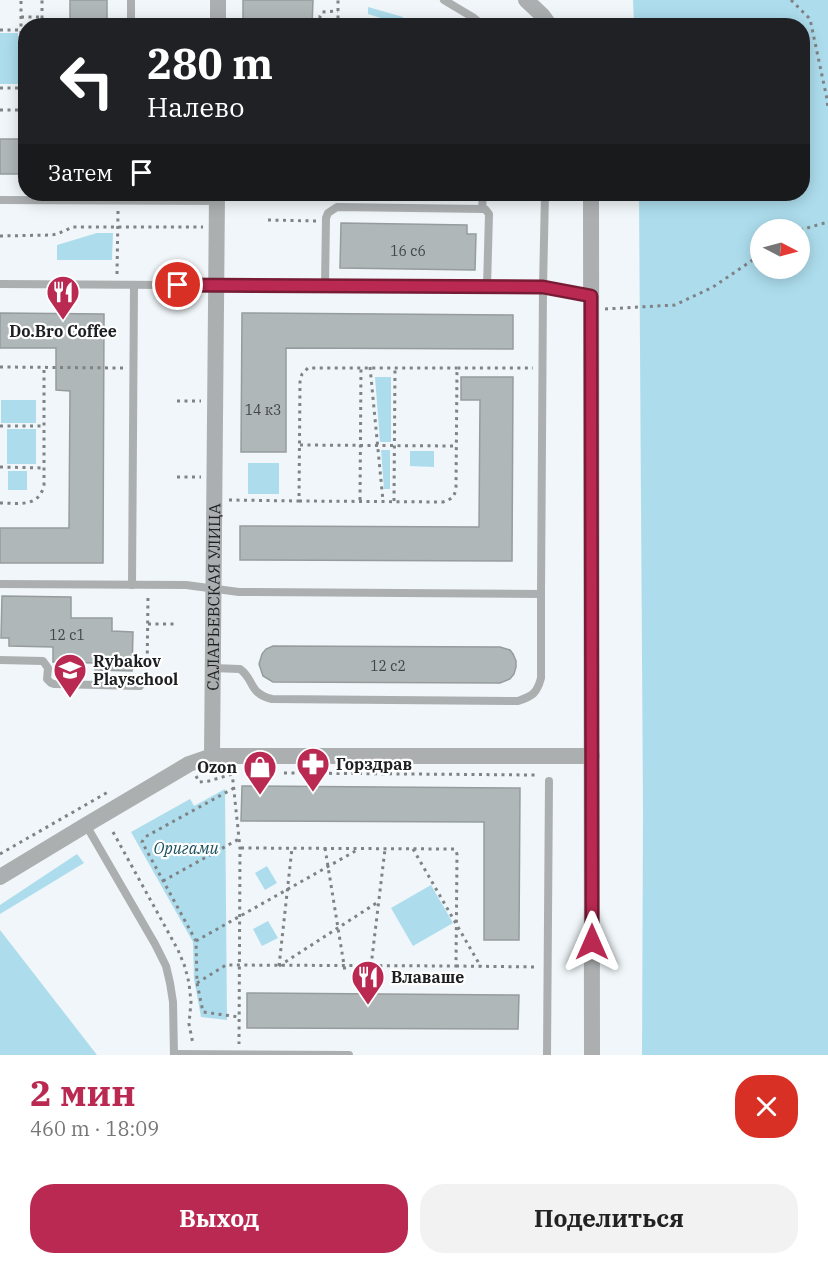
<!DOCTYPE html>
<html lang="ru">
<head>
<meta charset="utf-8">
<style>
	:root { --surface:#fff; --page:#f2f2f2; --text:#222; --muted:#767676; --accent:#b92952 }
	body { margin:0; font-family:"IBM Plex Serif",serif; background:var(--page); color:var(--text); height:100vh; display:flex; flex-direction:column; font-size:22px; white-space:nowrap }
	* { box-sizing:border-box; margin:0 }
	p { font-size:20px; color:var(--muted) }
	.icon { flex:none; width:33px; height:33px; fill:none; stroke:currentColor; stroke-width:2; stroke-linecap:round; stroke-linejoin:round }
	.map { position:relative; height:1055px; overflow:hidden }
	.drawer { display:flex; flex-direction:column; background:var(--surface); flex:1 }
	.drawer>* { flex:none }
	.hud { position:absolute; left:18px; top:18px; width:792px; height:183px; border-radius:24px; box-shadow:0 3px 15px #0003; background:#202124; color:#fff; overflow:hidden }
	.needle { width:39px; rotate:96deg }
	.fabs { position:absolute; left:750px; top:219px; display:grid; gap:12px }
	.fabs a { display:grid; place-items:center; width:60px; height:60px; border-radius:50%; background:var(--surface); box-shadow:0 3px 15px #0003; font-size:30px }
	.pin { position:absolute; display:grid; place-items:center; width:51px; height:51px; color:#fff; margin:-26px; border:3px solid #fff; border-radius:50%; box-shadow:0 2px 6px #0007 }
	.me { position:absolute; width:66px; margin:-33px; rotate:0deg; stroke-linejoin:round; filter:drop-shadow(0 0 4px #0008) }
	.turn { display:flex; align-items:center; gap:21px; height:126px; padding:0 30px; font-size:27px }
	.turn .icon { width:78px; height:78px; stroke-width:2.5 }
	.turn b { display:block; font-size:42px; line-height:51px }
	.then { display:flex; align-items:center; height:57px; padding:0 30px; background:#0003; gap:12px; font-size:22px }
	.round { display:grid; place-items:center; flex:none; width:63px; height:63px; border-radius:24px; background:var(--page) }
	.headline { display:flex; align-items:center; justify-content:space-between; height:102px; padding:0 30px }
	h1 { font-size:36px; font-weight:700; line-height:45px; color:var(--accent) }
	.cta { display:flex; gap:12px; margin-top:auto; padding:12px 30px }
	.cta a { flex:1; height:69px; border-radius:24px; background:var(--accent); color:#fff; font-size:24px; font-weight:700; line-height:69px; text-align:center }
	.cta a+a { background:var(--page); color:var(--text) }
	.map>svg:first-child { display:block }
	.green { fill:#addded; fill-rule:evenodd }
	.building { fill:#b0b7b9; stroke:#969c9e; stroke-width:1.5 }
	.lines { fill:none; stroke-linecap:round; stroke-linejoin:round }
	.path { stroke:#808385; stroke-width:3; stroke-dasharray:3 4.5; stroke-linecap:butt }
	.lane { stroke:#acafb0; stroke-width:8 }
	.street { stroke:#acafb0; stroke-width:16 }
	.route-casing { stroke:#781b35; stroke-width:15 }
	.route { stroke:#b92952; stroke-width:10 }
	.labels { text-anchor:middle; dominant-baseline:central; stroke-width:4.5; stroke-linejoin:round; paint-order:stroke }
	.number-label { font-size:14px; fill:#424546 }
	.poi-label { font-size:16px; font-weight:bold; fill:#1d1f20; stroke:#fff; text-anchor:start }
	.street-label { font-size:16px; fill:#1d1f20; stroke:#fff }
	.park-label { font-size:16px; font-style:italic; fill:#1a4f5e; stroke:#fff }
</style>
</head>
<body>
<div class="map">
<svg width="828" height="1055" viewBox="0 0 828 1055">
	<rect width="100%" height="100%" fill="#f0f6f9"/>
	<!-- green -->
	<g class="green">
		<path d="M633,0H828V1055H642L643,812L639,194H802V26L634,25ZM760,230H800V268H760Z"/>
		<path d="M368,7L403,17V25H389L387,20L368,14Z"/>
		<rect x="0" y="33" width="18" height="51"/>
		<path d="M97,233H113L112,260H57V245Z"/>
		<path d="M375,377H391V442H380Z"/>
		<rect x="1" y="400" width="35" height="23"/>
		<rect x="7" y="429" width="29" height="35"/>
		<path d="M381,450H390V489H384Z"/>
		<path d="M410,451H434V467L410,466Z"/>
		<rect x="248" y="463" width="31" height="31"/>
		<rect x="8" y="471" width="19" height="19"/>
		<path d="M225,789L227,1020L201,1017L194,979L193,942L131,832L190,799L194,806Z"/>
		<path d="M77,854L84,863L0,914V905Z"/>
		<path d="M267,866L277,883L265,890L255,873Z"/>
		<path d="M431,885L453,923L413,946L391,908Z"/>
		<path d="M268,921L278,938L262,946L253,929Z"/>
		<path d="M0,930L97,1055H0Z"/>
	</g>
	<!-- building -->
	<g class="building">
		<rect x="70" y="0" width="37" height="26"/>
		<path d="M243,0H313L312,26H243Z"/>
		<rect x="0" y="139" width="26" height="35"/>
		<path d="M341,223L467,225V234H476L475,270L340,268Z"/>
		<path d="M0,313L104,314L103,563H0V528H69L70,391L56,390V348H0Z"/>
		<path d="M242,313L513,315V349L286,348V452H241Z"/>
		<path d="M461,377H513L512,561L240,560V526L479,527L480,400H461Z"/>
		<path d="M2,596L71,597V618H112V631L133,632L132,671L95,670V663L53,662V647L9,646V638H1Z"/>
		<path d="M273,646L500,647L510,650L513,654L516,661V667L514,674L510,679L500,683L273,682L263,676L259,664L262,654L266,649Z"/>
		<path d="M242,786L520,788L519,940H484V822L241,821Z"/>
		<path d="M247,993L519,995L518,1029L247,1028Z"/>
	</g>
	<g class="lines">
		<!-- path -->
		<g class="path">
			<path d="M791,0L810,19L827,99L828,110"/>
			<path d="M21,17H42"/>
			<path d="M42,26V0"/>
			<path d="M320,26V16L322,12L338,11"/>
			<path d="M338,26V0"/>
			<path d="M0,30H26"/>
			<path d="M0,88H21V0"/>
			<path d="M0,110H26"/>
			<path d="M327,201V194"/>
			<path d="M268,220L316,221"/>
			<path d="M800,230L828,222"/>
			<path d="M0,236L52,235L57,234L73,227H203"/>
			<path d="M117,274L118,211"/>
			<path d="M605,309L675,305L713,287L760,255"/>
			<path d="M0,367L123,368"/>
			<path d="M370,367L383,501"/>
			<path d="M177,401H201"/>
			<path d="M0,426H44"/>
			<path d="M300,445L456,446"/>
			<path d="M0,467L43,468"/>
			<path d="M177,477H201"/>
			<path d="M229,500L299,501L300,382L302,374L308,368H457"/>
			<path d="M360,500L361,367"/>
			<path d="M299,501L443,502C451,499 454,498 456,489L457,368H533"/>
			<path d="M394,501L395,367"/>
			<path d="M0,503C18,503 39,508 44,485V367"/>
			<path d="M148,624H176"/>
			<path d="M147,676L148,596"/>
			<path d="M232,772L240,848L239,1044"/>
			<path d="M284,773L535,775"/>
			<path d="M196,776L199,782L209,781L236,773"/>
			<path d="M234,788L145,837L142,842L196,941L197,983L203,1012L239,1017"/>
			<path d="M113,832L178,950L185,967L189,983L191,1002L189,1024L193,1044"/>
			<path d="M325,848L345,971"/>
			<path d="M413,849L481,967"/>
			<path d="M0,854L108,792"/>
			<path d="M163,881L239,839"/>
			<path d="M196,941L359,849"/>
			<path d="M279,966L292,848"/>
			<path d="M279,966L378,902"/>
			<path d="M371,966L385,849"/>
			<path d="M456,966L538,967"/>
			<path d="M197,983L226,965L456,966L457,854L455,849L240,848"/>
		</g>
		<!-- lane -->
		<g class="lane">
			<path d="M444,0L474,18L484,26"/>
			<path d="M131,26V0"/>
			<path d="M0,200L217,201"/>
			<path d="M482,209L483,194"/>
			<path d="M0,284L543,287L591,296"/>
			<path d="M325,286L326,218L328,213L337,207L485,209L489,214L487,287"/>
			<path d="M0,584L186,585L239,592L541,594L543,287L545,194"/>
			<path d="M132,585L134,285"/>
			<path d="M0,660L43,661L48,668L47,679L51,683L54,684L140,686"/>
			<path d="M213,668L240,669C255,680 248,693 272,699L518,701C533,696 537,693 541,678V594"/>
			<path d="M86,825L155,944L166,966L170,983L173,1002L174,1055"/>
			<path d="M174,1054L349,1055"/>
			<path d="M547,1055L549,781"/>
		</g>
		<!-- street -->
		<g class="street">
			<path d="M526,0L542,15L550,26"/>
			<path d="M218,26V0"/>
			<path d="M591,194L592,1055"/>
			<path id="s1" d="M212,756L217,194"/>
			<path d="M0,877L86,825L189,764L212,756H592"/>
		</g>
	</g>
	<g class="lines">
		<!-- route casing -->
		<g class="route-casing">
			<path id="route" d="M178,285L543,287L591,296L592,942"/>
		</g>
		<!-- route -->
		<use href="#route" class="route"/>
	</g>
	<!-- icons -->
	<defs>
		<g id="restaurant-pin" transform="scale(1.725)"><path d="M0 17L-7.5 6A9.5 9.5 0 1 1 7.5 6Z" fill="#b92952" stroke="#fff"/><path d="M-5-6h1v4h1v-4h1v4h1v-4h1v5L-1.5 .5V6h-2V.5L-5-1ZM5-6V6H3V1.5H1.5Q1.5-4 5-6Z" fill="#fff"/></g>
		<g id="school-pin" transform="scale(1.725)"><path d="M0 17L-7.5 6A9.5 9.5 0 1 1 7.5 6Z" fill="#b92952" stroke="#fff"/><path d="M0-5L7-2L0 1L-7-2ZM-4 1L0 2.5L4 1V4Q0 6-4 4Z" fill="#fff"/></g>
		<g id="pharmacy-pin" transform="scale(1.725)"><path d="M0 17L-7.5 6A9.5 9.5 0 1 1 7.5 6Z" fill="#b92952" stroke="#fff"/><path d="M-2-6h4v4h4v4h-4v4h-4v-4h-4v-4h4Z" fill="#fff"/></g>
		<g id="shop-pin" transform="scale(1.725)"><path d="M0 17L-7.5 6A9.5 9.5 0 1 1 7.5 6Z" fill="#b92952" stroke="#fff"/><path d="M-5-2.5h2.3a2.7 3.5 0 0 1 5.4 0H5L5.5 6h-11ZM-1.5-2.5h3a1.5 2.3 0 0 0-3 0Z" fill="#fff"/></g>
	</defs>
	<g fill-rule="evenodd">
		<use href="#restaurant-pin" x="63" y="292"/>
		<use href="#school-pin" x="70" y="670"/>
		<use href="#pharmacy-pin" x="313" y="764"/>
		<use href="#shop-pin" x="260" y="767"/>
		<use href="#restaurant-pin" x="368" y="977"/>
	</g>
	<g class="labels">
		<!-- number labels -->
		<g class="number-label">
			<text x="408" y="251">16 с6</text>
			<text x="263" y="410">14 к3</text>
			<text x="67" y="635">12 с1</text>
			<text x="388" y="666">12 с2</text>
		</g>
		<!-- poi labels -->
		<g class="poi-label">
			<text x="63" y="331" text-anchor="middle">Do.Bro Coffee</text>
			<text x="93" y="661">Rybakov<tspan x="93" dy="18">Playschool</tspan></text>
			<text x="336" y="764">Горздрав</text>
			<text x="237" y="767" text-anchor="end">Ozon</text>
			<text x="391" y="977">Влаваше</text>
		</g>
		<!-- street labels -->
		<g class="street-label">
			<text stroke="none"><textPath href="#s1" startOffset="159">САЛАРЬЕВСКАЯ УЛИЦА</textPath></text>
		</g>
		<!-- park labels -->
		<g class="park-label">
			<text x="186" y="848">Оригами</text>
		</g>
	</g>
</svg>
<div class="fabs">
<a><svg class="needle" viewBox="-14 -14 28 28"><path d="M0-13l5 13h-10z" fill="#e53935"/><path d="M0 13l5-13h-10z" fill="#767676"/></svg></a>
</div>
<div class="pin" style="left:178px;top:285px;background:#d93025"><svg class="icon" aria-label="arrive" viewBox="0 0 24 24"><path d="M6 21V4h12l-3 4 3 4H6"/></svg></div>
<svg class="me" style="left:592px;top:942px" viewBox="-20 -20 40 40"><path d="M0-17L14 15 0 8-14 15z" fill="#b92952" stroke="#fff" stroke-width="4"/></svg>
<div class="hud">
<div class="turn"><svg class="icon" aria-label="left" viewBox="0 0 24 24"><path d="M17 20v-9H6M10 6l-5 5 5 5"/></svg><div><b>280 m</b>Налево</div></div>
<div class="then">Затем<svg class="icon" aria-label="arrive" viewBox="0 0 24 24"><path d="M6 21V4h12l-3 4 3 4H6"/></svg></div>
</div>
</div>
<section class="drawer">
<div class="headline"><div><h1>2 мин</h1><p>460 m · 18:09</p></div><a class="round" style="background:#d93025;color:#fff"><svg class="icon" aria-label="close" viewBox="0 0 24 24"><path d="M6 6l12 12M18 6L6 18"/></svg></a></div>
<div class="cta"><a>Выход</a><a>Поделиться</a></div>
</section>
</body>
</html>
